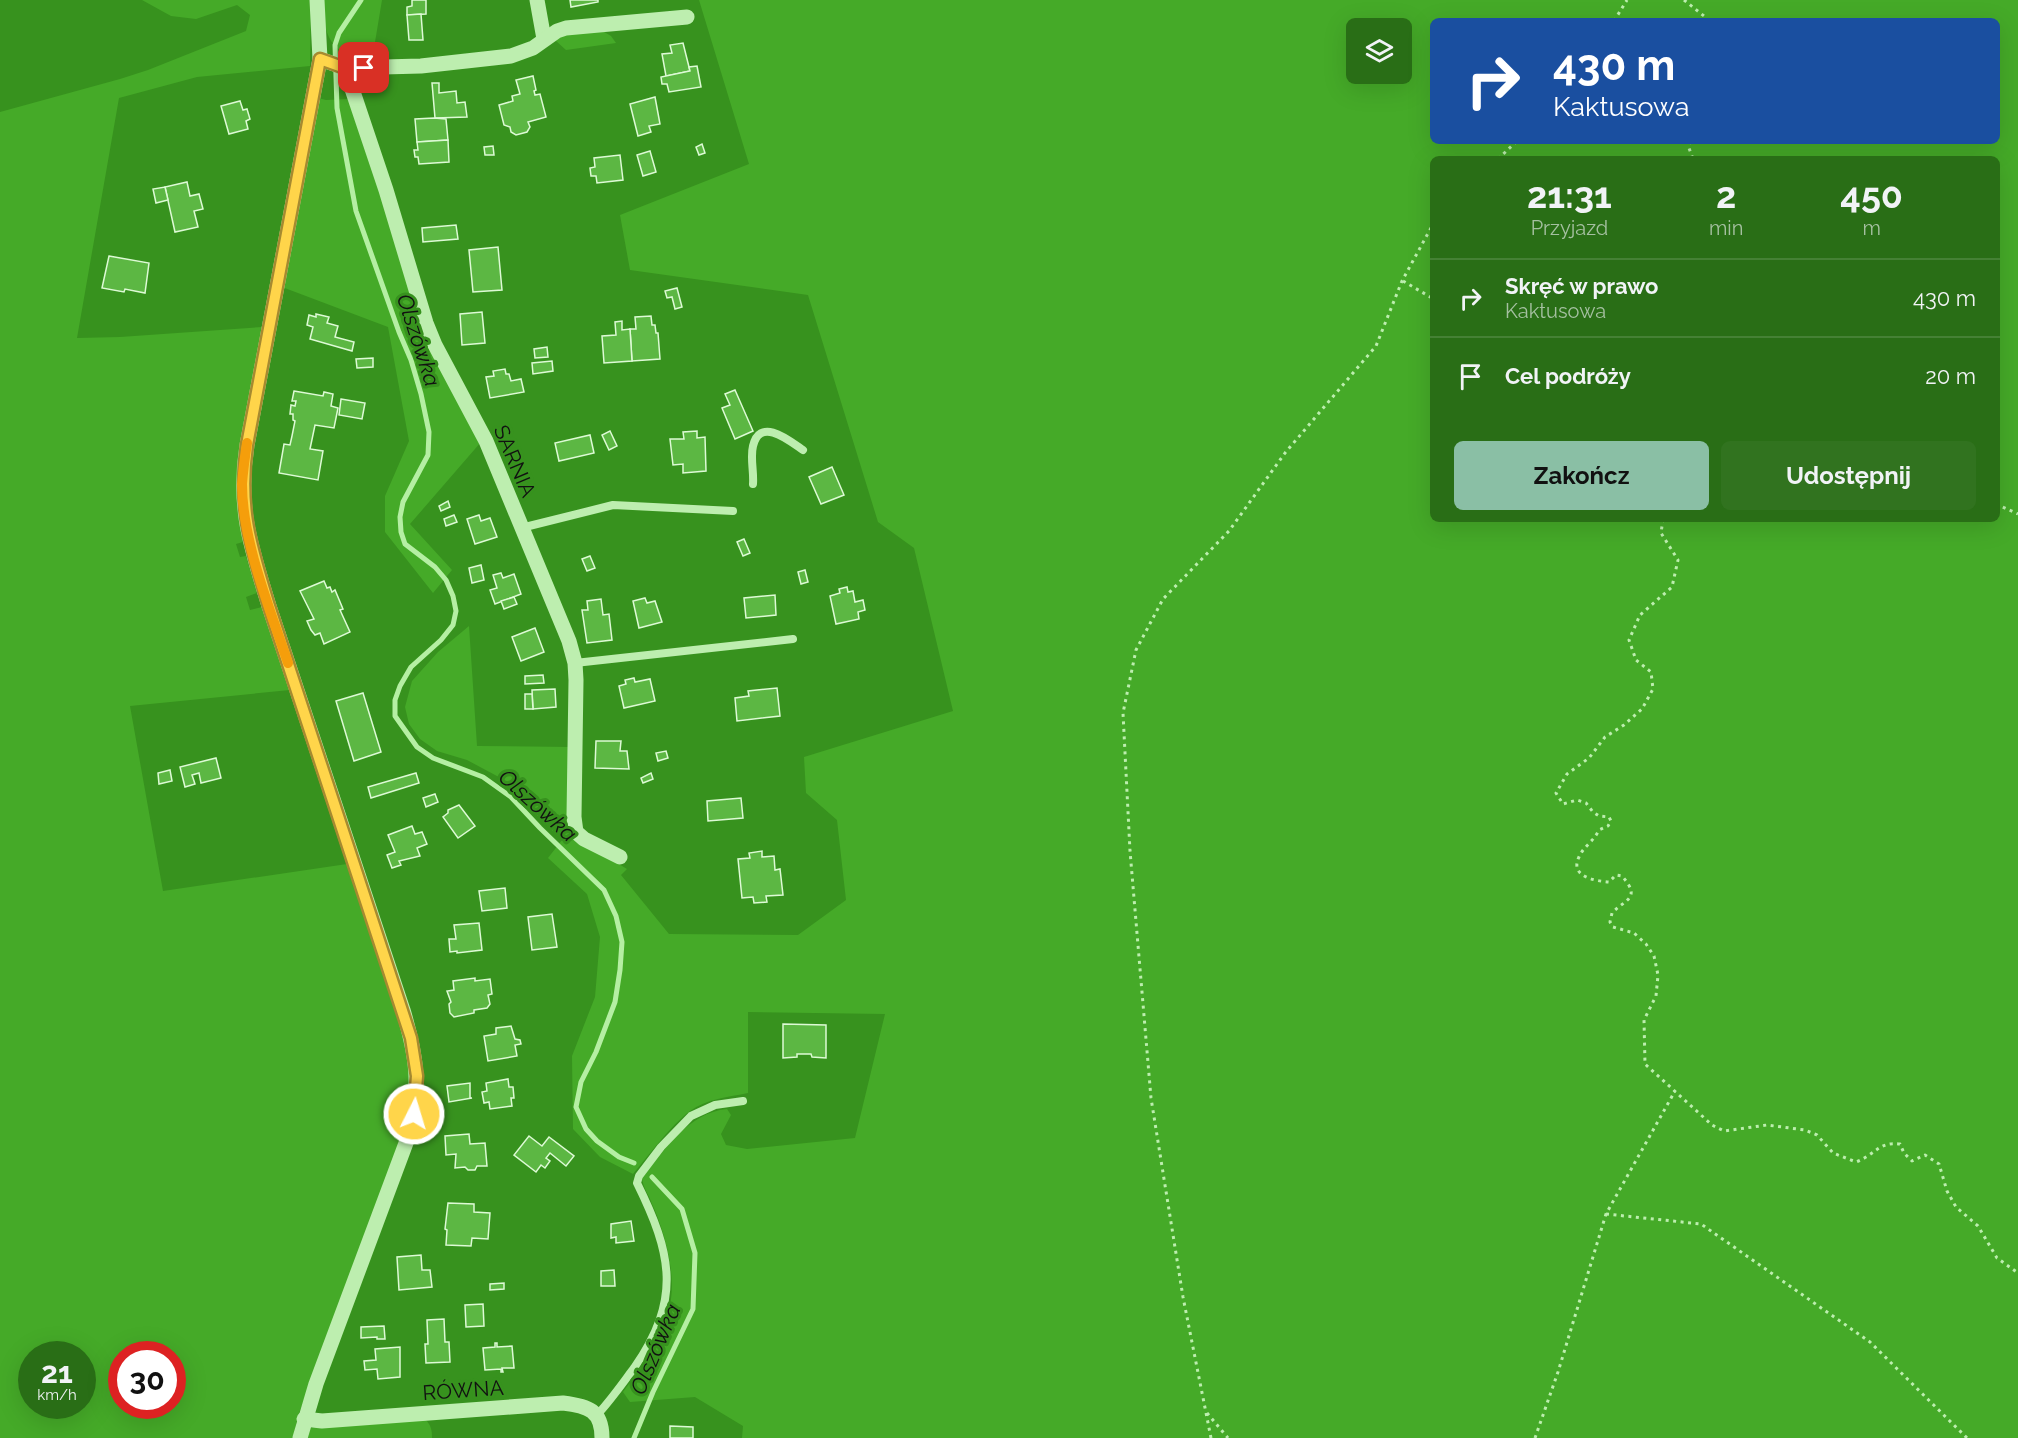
<!DOCTYPE html>
<html lang="pl">
<head>
<meta charset="utf-8">
<style>
	:root { --surface:#296e16; --page:#31731f; --text:#f1f3f6; --muted:#a5c0a1; --line:#458135; --accent:#8abfa5 }
	body { margin:0; font-family:Raleway,sans-serif; background:var(--page); color:var(--text); height:100vh; display:flex; flex-direction:column; font-size:22px; white-space:nowrap }
	* { box-sizing:border-box; margin:0 }
	p { font-size:20px; color:var(--muted) }
	.icon { flex:none; width:33px; height:33px; fill:none; stroke:currentColor; stroke-width:2; stroke-linecap:round; stroke-linejoin:round }
	.map { position:relative; flex:1; overflow:hidden }
	.details { position:absolute; left:1430px; top:156px; width:570px; height:366px; display:flex; flex-direction:column; background:var(--surface); border-radius:9px; box-shadow:0 6px 24px #0002 }
	.details>* { flex:none }
	.guide { position:absolute; left:1430px; top:18px; width:570px; height:126px; border-radius:9px; box-shadow:0 6px 24px #0002; background:#1a4fa0; color:#fff; overflow:hidden }
	.buttons { position:absolute; left:1346px; top:18px; display:grid; gap:12px }
	.buttons a { display:grid; place-items:center; width:66px; height:66px; border-radius:9px; background:var(--surface); box-shadow:0 6px 24px #0002; font-size:30px }
	.speed { position:absolute; left:18px; top:1341px; display:flex; gap:12px; font-size:30px; font-weight:700; text-align:center }
	.speed>* { display:grid; place-content:center; width:78px; height:78px; border-radius:50%; background:var(--surface); box-shadow:0 6px 24px #0002; line-height:1 }
	.speed small { font-size:15px; font-weight:400 }
	.speed .limit { border:9px solid #d22; background:#fff; color:#111 }
	.pin { position:absolute; display:grid; place-items:center; width:51px; height:51px; color:#fff; margin:-26px; border-radius:12px; box-shadow:0 3px 9px #0006 }
	.me { position:absolute; width:66px; margin:-33px; rotate:5deg; stroke-linejoin:round; filter:drop-shadow(0 0 4px #0008) }
	.turn { display:flex; align-items:center; gap:21px; height:126px; padding:0 24px; font-size:27px }
	.turn .icon { width:78px; height:78px; stroke-width:2.5 }
	.turn b { display:block; font-size:42px; line-height:51px }
	.eta { display:flex; justify-content:space-evenly; align-items:center; height:102px; text-align:center }
	.eta b { font-size:36px; font-weight:700; line-height:42px }
	.action { display:flex; gap:12px; margin-top:auto; padding:12px 24px }
	.action a { flex:1; height:69px; border-radius:9px; background:var(--accent); color:#111; font-size:24px; font-weight:700; line-height:69px; text-align:center }
	.action a+a { background:var(--page); color:var(--text) }
	ul { padding:0; list-style:none }
	li { display:flex; align-items:center; gap:18px; height:78px; padding:0 24px; border-top:2px solid var(--line) }
	li div { flex:1 }
	li b { display:block; font-size:22px }
	li em { font-style:normal }
	.map>svg:first-child { display:block }
	.green { fill:#45aa28; fill-rule:evenodd }
	.lines { fill:none; stroke-linecap:round; stroke-linejoin:round }
	.stream { stroke:#b5efa3; stroke-width:5 }
	.building { fill:#5cb743; stroke:#ddfad5; stroke-width:1.5 }
	.path { stroke:#bdeeaf; stroke-width:3; stroke-dasharray:3 4.5; stroke-linecap:butt }
	.lane { stroke:#bdeeaf; stroke-width:8 }
	.street { stroke:#bdeeaf; stroke-width:15 }
	.route-casing { stroke:#a68a30; stroke-width:15 }
	.route { stroke:#ffd54a; stroke-width:10 }
	.slow { stroke:#f59e0b; stroke-width:10 }
	.labels { text-anchor:middle; dominant-baseline:central; stroke-width:6; stroke-linejoin:round; paint-order:stroke }
	.street-label { font-size:21px; fill:#111; stroke:#37921e }
	.water-label { font-size:22px; font-style:italic; fill:#111; stroke:#37921e }
</style>
</head>
<body>
<div class="map">
<svg width="2018" height="1438" viewBox="0 0 2018 1438">
	<rect width="100%" height="100%" fill="#37921e"/>
	<!-- green -->
	<g class="green">
		<path d="M142,0H311L310,66L197,77L119,98L77,338L120,337L262,327L237,472V508L243,542L236,544L240,557L246,556L257,593L246,597L250,610L262,607L290,690L130,706L163,891L347,864L401,1026L410,1061V1113L298,1416L293,1438H0V112L120,79L148,70L246,31L250,15L237,5L196,19L171,16ZM32,1354H82V1406H32ZM122,1354H172V1406H122Z"/>
		<path d="M322,0H382L372,60L352,59V55C325,49 324,23 322,0Z"/>
		<path d="M699,0H2018V1438H742L743,1426L695,1397L630,1402L623,1392C666,1333 685,1304 662,1230C659,1221 656,1212 652,1204C649,1195 643,1188 642,1178C665,1149 688,1113 727,1109L731,1115L721,1134L726,1145L747,1149L855,1138L885,1014L748,1012V1093C729,1097 706,1099 690,1111C671,1125 649,1155 633,1174L600,1157L573,1129L572,1056L595,997L600,937L587,894L548,858L562,840L532,810L510,783L467,760L437,751L420,739L409,724L405,707L412,681L438,652L469,626L477,746L571,747L578,839L627,869L621,875L669,934L798,935L846,900L837,820L806,793L804,757L953,711L914,548L878,522L808,295L630,270L620,215L749,164ZM1432,21H1996V141H1432ZM1356,28H1401V74H1356ZM1432,159H1996V519H1432Z"/>
		<path d="M601,30L611,36L616,43L566,50L556,41L559,36Z"/>
		<path d="M318,98L326,100L349,99L380,192L481,442L410,524L452,570L433,593L385,532V496L409,441L388,327L282,287Z"/>
		<path d="M425,1419C431,1425 432,1430 432,1438H305L307,1429L320,1426Z"/>
	</g>
	<g class="lines">
		<!-- stream -->
		<g class="stream">
			<path d="M361,0L339,33L335,45L337,108L356,211L399,332L411,360L421,394L429,432L428,455L403,502L400,517L401,532L405,544L435,567L446,580L453,596L456,611L453,625L441,640L411,667L400,686L395,700V716L417,747L433,758L483,777L511,797L540,828L604,890L616,916L622,942L620,970L615,1002L596,1052L581,1082L576,1107L586,1129L597,1141L619,1157L634,1163"/>
			<path d="M634,1438L653,1392L693,1309L695,1253L682,1209L652,1177"/>
		</g>
	</g>
	<!-- building -->
	<g class="building">
		<path d="M412,0H426V14L407,15V7L412,6Z"/>
		<path d="M570,0H598V2L571,7Z"/>
		<path d="M421,14L423,40H409L407,15Z"/>
		<path d="M683,43L690,71L666,76L662,54L672,53L670,45Z"/>
		<path d="M697,66L701,87L669,92L667,84H662L661,77L690,71L689,67Z"/>
		<path d="M533,76L536,90L534,91L535,95L540,94L546,117L528,122L530,127L527,132L516,135L511,132L510,127L504,125L499,105L513,101L512,96L520,94L516,80Z"/>
		<path d="M432,83H439V93L456,91L457,103L465,102L467,117L435,118Z"/>
		<path d="M655,97L660,124L649,126L651,132L638,136L630,104Z"/>
		<path d="M240,101L243,110L247,109L250,119L246,121L248,129L229,134L221,106Z"/>
		<path d="M434,118L446,119L448,140L417,142L415,119Z"/>
		<path d="M448,140L449,162L419,164L418,157H415L414,150H418L417,142Z"/>
		<path d="M702,144L705,153L699,155L696,147Z"/>
		<path d="M493,146L494,155H485L484,147Z"/>
		<path d="M650,151L656,172L643,176L637,155Z"/>
		<path d="M620,155L623,180L597,183L596,176H591L590,168L595,167L594,158Z"/>
		<path d="M187,182L190,196L199,194L203,209L194,211L198,227L175,232L165,187Z"/>
		<path d="M165,187L168,200L156,203L153,189Z"/>
		<path d="M456,225L458,239L423,242L422,228Z"/>
		<path d="M498,247L502,290L473,292L469,250Z"/>
		<path d="M109,256L149,263L145,293L125,289L124,292L102,288Z"/>
		<path d="M677,288L682,307L675,309L672,297L667,298L665,291Z"/>
		<path d="M482,312L485,343L462,345L460,314Z"/>
		<path d="M316,314L329,317L327,323L338,326L335,337L354,342L352,351L310,339L313,327L307,325L309,315L316,317Z"/>
		<path d="M651,316L652,325H655L656,333H658L660,359L632,361L630,329H636L635,317Z"/>
		<path d="M622,321V330L630,329L632,361L604,363L602,336L616,335L615,322Z"/>
		<path d="M547,347L548,357L535,358L534,349Z"/>
		<path d="M373,358V367L357,368L356,359Z"/>
		<path d="M552,361L553,371L533,374L532,363Z"/>
		<path d="M505,369L506,374H509L511,381L521,379L524,392L490,398L486,377L494,376L493,371Z"/>
		<path d="M735,390L753,431L735,439L722,408L730,405L725,394Z"/>
		<path d="M294,391L323,396L324,392L333,394L331,406L338,408L334,428L315,425L310,449L323,451L318,480L279,473L284,444L290,445L292,436L295,421L293,420V414H290L291,405L295,406L296,401H292Z"/>
		<path d="M341,399L365,403L362,419L339,415Z"/>
		<path d="M610,431L617,446L609,450L602,435Z"/>
		<path d="M697,431V438L705,437L706,471L683,473V464L673,465L670,439H684L683,432Z"/>
		<path d="M590,435L594,453L559,461L555,443Z"/>
		<path d="M832,467L844,495L821,504L809,477Z"/>
		<path d="M448,501L450,507L441,511L439,506Z"/>
		<path d="M454,515L457,522L446,526L444,519Z"/>
		<path d="M479,515L481,521L490,518L497,537L475,544L467,519Z"/>
		<path d="M744,539L750,553L743,556L737,542Z"/>
		<path d="M590,556L595,568L587,571L582,559Z"/>
		<path d="M481,565L484,580L472,583L469,568Z"/>
		<path d="M805,570L808,582L801,584L798,572Z"/>
		<path d="M501,573L503,578L514,574L521,594L495,604L490,590L497,588L493,575Z"/>
		<path d="M324,581L327,588L330,587L332,592L335,590L343,609L340,610L350,632L324,644L320,633L315,635L311,630L307,621L314,619L300,591Z"/>
		<path d="M847,587L848,592L853,591L855,602L863,600L865,610L858,612L859,619L836,624L830,596L840,593L839,589Z"/>
		<path d="M775,595L776,615L746,618L744,598Z"/>
		<path d="M514,597L517,604L504,609L501,601Z"/>
		<path d="M645,598L647,603L655,601L662,622L639,628L633,601Z"/>
		<path d="M601,599L603,615L609,614L612,640L587,643L582,610H588L587,601Z"/>
		<path d="M535,628L544,652L521,661L512,637Z"/>
		<path d="M543,675L544,683L525,684V676Z"/>
		<path d="M634,678L635,682L650,679L655,701L624,708L619,686L626,684L625,680Z"/>
		<path d="M777,688L780,716L737,721L735,698L749,696L748,691Z"/>
		<path d="M555,689L556,707L533,709L532,690Z"/>
		<path d="M363,693L381,752L354,761L336,701Z"/>
		<path d="M525,694H532L533,709H525Z"/>
		<path d="M596,741H621L620,751H627L629,769L595,768Z"/>
		<path d="M666,751L668,758L658,761L656,753Z"/>
		<path d="M216,758L221,778L201,783L199,773L192,775L195,784L185,787L180,767Z"/>
		<path d="M170,770L172,781L159,784L158,773Z"/>
		<path d="M416,773L419,783L371,798L368,787Z"/>
		<path d="M651,773L653,779L643,783L641,778Z"/>
		<path d="M435,794L438,802L426,807L423,798Z"/>
		<path d="M741,798L743,818L708,821L707,801Z"/>
		<path d="M459,805L475,826L458,838L443,817L448,813V810Z"/>
		<path d="M412,826L415,834L422,832L427,844L417,848L420,856L399,861L401,865L392,868L387,855L395,852L388,835Z"/>
		<path d="M762,851V857L774,856L775,870L780,869L783,895L766,896L767,902L754,903L753,897L742,898L738,859L750,858L749,853Z"/>
		<path d="M505,888L507,908L482,911L479,891Z"/>
		<path d="M552,914L557,947L532,950L528,917Z"/>
		<path d="M479,923L482,950L457,953V951L450,952L449,939H456L454,925Z"/>
		<path d="M475,978V981L490,979L492,994L488,995L490,1004L487,1008L474,1010V1013L454,1017L450,1013L449,1004L451,1002L447,991L454,990L453,981Z"/>
		<path d="M783,1024L826,1025V1058L812,1057L811,1054H797V1057L783,1058Z"/>
		<path d="M511,1026L515,1039L520,1040L521,1044L515,1045L517,1056L488,1061L484,1036L496,1034V1028Z"/>
		<path d="M508,1079L509,1087H513L514,1098H511L512,1106L490,1109L489,1102L484,1103L482,1092L487,1091L486,1083Z"/>
		<path d="M470,1083V1098H472L449,1102L447,1086Z"/>
		<path d="M469,1134L470,1144L485,1143L487,1166H477L475,1170H468L465,1167L455,1168L456,1154L446,1155L445,1136Z"/>
		<path d="M529,1136L542,1146L549,1137L574,1156L566,1166L550,1153L546,1158L550,1161L545,1168L541,1165L536,1172L514,1155Z"/>
		<path d="M448,1203L474,1204V1212L490,1213L488,1239L472,1238L471,1246L446,1245L447,1230L445,1229Z"/>
		<path d="M631,1221L634,1241L616,1243V1237L611,1238V1224Z"/>
		<path d="M421,1255L422,1270H430L432,1287L399,1290L397,1257Z"/>
		<path d="M614,1270L615,1286H601V1271Z"/>
		<path d="M504,1283V1289L490,1290V1284Z"/>
		<path d="M483,1304L484,1326L466,1327L465,1305Z"/>
		<path d="M444,1319L445,1342H449L450,1362L426,1363L425,1344H428L427,1320Z"/>
		<path d="M384,1326L385,1339H377V1337L361,1338V1327Z"/>
		<path d="M495,1343H497V1347L512,1346L514,1368H502L503,1372H501V1369L485,1370L483,1348L495,1347Z"/>
		<path d="M400,1347V1377L378,1379L377,1369L365,1370L364,1361L376,1360L375,1349Z"/>
		<path d="M670,1426L693,1427V1438H670Z"/>
	</g>
	<g class="lines">
		<!-- path -->
		<g class="path">
			<path d="M1684,0L1704,16L1705,21"/>
			<path d="M1614,21L1627,0"/>
			<path d="M1690,141L1689,148L1693,159"/>
			<path d="M1498,159L1517,141"/>
			<path d="M1403,281L1432,298"/>
			<path d="M1996,504L2018,514"/>
			<path d="M1663,519L1661,533L1678,560L1672,587L1640,615L1629,640L1636,660L1651,672L1653,689L1642,709L1624,725L1605,737L1589,758L1567,774L1556,793L1563,804L1577,800L1586,803L1593,812L1599,816L1609,817L1611,821L1608,826L1599,830C1594,841 1583,847 1579,857C1569,877 1596,881 1609,882L1616,875L1622,876C1642,899 1625,899 1612,913L1610,922L1613,927L1634,933L1646,944L1654,956L1658,975L1656,996L1644,1020L1645,1064L1712,1125L1724,1131L1767,1125L1805,1130L1817,1135L1833,1153L1856,1162C1875,1155 1879,1141 1900,1144L1904,1153L1912,1161L1925,1155L1939,1164L1947,1191L1956,1207L1978,1226L1997,1258L2018,1273"/>
			<path d="M1606,1214L1701,1224L1870,1342L1967,1438"/>
			<path d="M1207,1413L1228,1438"/>
			<path d="M1211,1438L1183,1297L1151,1098L1130,851L1123,713L1136,650L1163,599L1229,531L1285,453L1376,346L1402,281L1432,226"/>
			<path d="M1535,1438L1558,1372L1606,1214L1675,1091"/>
		</g>
		<!-- lane -->
		<g class="lane">
			<path d="M753,484C754,471 750,458 753,446C760,416 790,441 803,450"/>
			<path d="M521,528L613,505L733,511"/>
			<path d="M575,663L793,639"/>
			<path d="M597,1415C611,1400 622,1384 634,1368C682,1299 672,1254 637,1183L639,1176L661,1147L691,1116L715,1105L743,1101"/>
		</g>
		<!-- street -->
		<g class="street">
			<path d="M537,0L544,39"/>
			<path d="M320,59L345,68L421,66L511,56L533,48L557,31L566,28L687,17"/>
			<path d="M345,68L386,190L426,323L435,345L486,441L569,641L575,663L576,680L574,817L576,832L584,839L620,857"/>
			<path d="M304,1419L322,1421L563,1403C588,1406 602,1410 602,1438"/>
			<path d="M300,1438L316,1384L409,1135C421,1086 417,1057 403,1010L269,606C251,547 237,508 247,445L320,59L317,0"/>
		</g>
	</g>
	<g class="lines">
		<!-- route casing -->
		<g class="route-casing">
			<path id="route" d="M364,68H345L320,59L247,445C238,508 251,547 269,606L411,1038L417,1076L414,1114"/>
		</g>
		<!-- route -->
		<use href="#route" class="route"/>
		<!-- slow -->
		<path class="slow" d="M247,443C245,456 243,470 242,484C242,541 270,609 288,663"/>
	</g>
	<g class="labels">
		<!-- street labels -->
		<g class="street-label">
			<text transform="translate(515 461) rotate(67)">SARNIA</text>
			<text transform="translate(463 1390) rotate(-4)">RÓWNA</text>
		</g>
		<!-- water labels -->
		<g class="water-label">
			<text transform="translate(419 340) rotate(72)">Olszówka</text>
			<text transform="translate(538 805) rotate(42)">Olszówka</text>
			<text transform="translate(655 1349) rotate(-67)">Olszówka</text>
		</g>
	</g>
</svg>
<div class="buttons">
<a><svg class="icon" aria-label="layers" viewBox="0 0 24 24"><path d="M12 4l9 5-9 5-9-5zM3 14l9 5 9-5"/></svg></a>
</div>
<div class="speed"><div>21<small>km/h</small></div><div class="limit">30</div></div>
<div class="pin" style="left:364px;top:68px;background:#d93025"><svg class="icon" aria-label="arrive" viewBox="0 0 24 24"><path d="M6 21V4h12l-3 4 3 4H6"/></svg></div>
<svg class="me" style="left:414px;top:1114px" viewBox="-20 -20 40 40"><circle r="17" fill="#ffd54a" stroke="#fff" stroke-width="3"/><path d="M0-11L8 9 0 5-8 9z" fill="#fff"/></svg>
<div class="guide">
<div class="turn"><svg class="icon" aria-label="right" viewBox="0 0 24 24"><path d="M7 20v-9h11M14 6l5 5-5 5"/></svg><div><b>430 m</b>Kaktusowa</div></div>
</div>
<section class="details">
<div class="eta">
<div><b>21:31</b><p>Przyjazd</p></div>
<div><b>2</b><p>min</p></div>
<div><b>450</b><p>m</p></div>
</div>
<ul>
<li><svg class="icon" aria-label="right" viewBox="0 0 24 24"><path d="M7 20v-9h11M14 6l5 5-5 5"/></svg><div><b>Skręć w prawo</b><p>Kaktusowa</p></div><em>430 m</em></li>
<li><svg class="icon" aria-label="arrive" viewBox="0 0 24 24"><path d="M6 21V4h12l-3 4 3 4H6"/></svg><div><b>Cel podróży</b></div><em>20 m</em></li>
</ul>
<div class="action"><a>Zakończ</a><a>Udostępnij</a></div>
</section>
</div>
</body>
</html>
